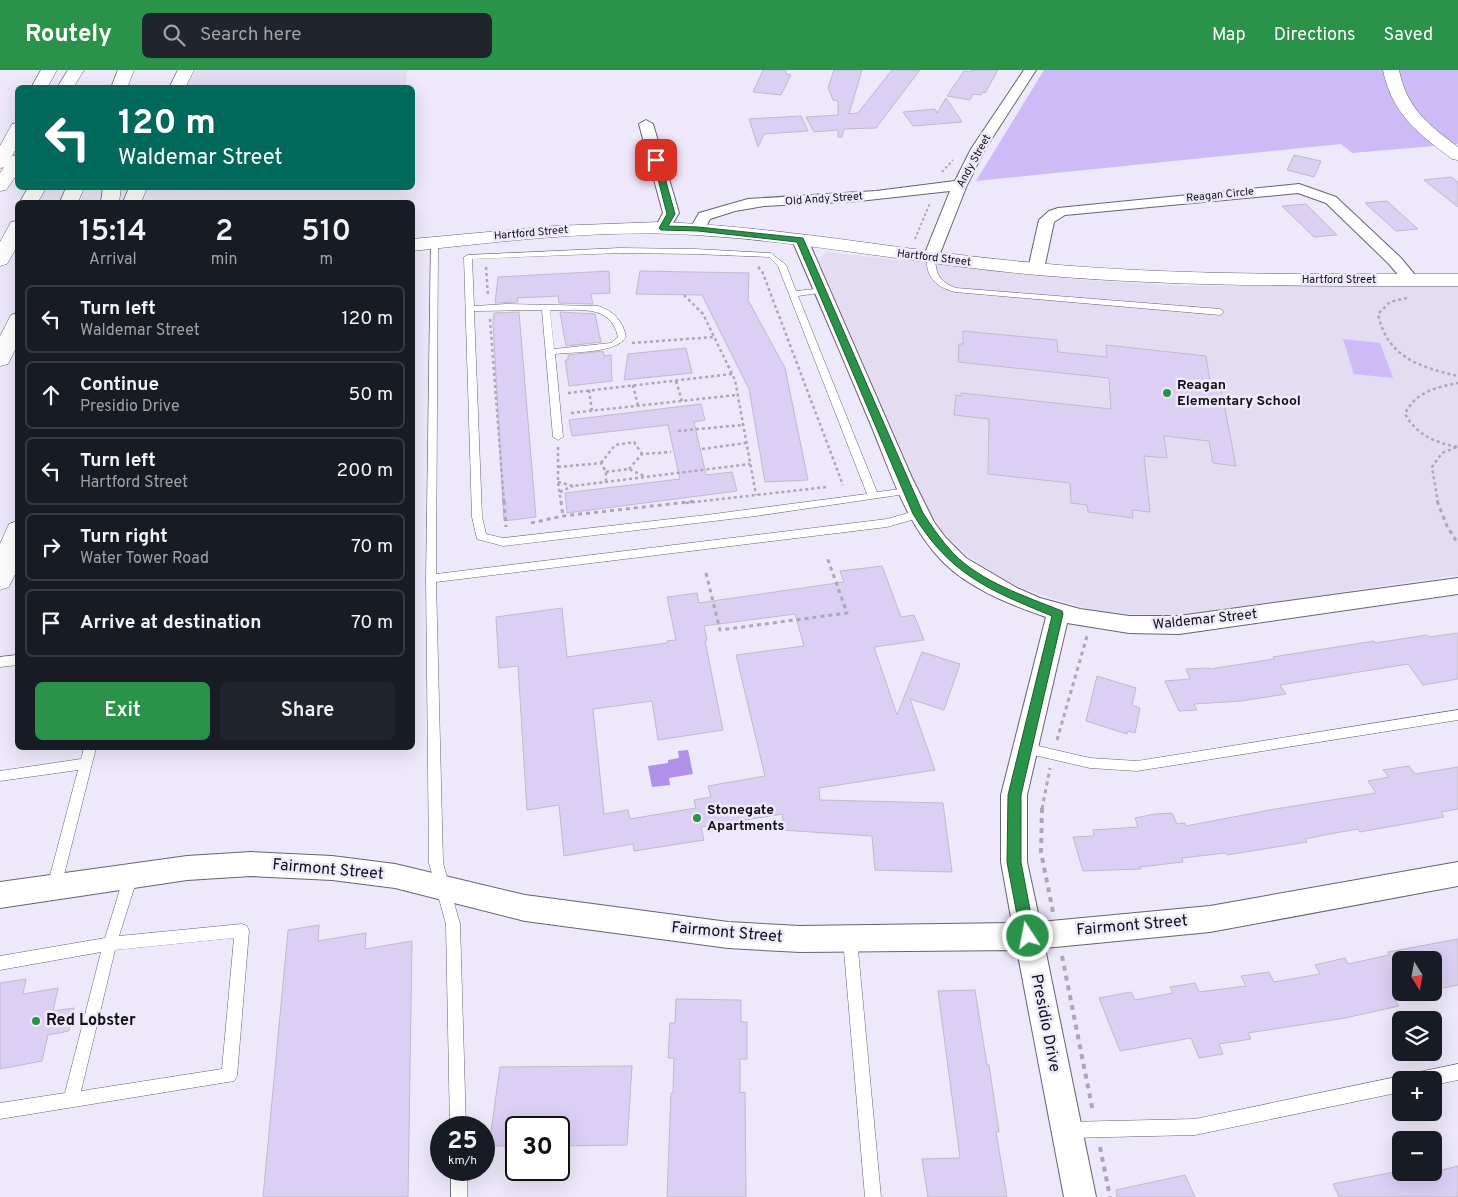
<!DOCTYPE html>
<html lang="en">
<head>
<meta charset="utf-8">
<style>
	:root { --surface:#171b24; --page:#20242c; --text:#f1f3f6; --muted:#9ea1a6; --line:#363941; --accent:#2a9249 }
	body { margin:0; font-family:Overpass,sans-serif; background:var(--page); color:var(--text); height:100vh; display:flex; flex-direction:column; font-size:19px; white-space:nowrap }
	* { box-sizing:border-box; margin:0 }
	p { font-size:16px; color:var(--muted) }
	.icon { flex:none; width:28px; height:28px; fill:none; stroke:currentColor; stroke-width:2; stroke-linecap:round; stroke-linejoin:round }
	.map { position:relative; flex:1; overflow:hidden }
	.details { position:absolute; left:15px; top:130px; width:400px; height:550px; display:flex; flex-direction:column; background:var(--surface); border-radius:8px; box-shadow:0 5px 20px #0002 }
	.details>* { flex:none }
	.banner { position:absolute; left:15px; top:15px; width:400px; height:105px; border-radius:8px; box-shadow:0 5px 20px #0002; background:#00695c; color:#fff; overflow:hidden }
	.needle { width:32px; rotate:169deg }
	.fabs { position:absolute; left:1392px; top:881px; display:grid; gap:10px }
	.fabs a { display:grid; place-items:center; width:50px; height:50px; border-radius:8px; background:var(--surface); box-shadow:0 5px 20px #0002; font-size:25px }
	.speed { position:absolute; left:430px; top:1046px; display:flex; gap:10px; font-size:25px; font-weight:700; text-align:center }
	.speed>* { display:grid; place-content:center; width:65px; height:65px; border-radius:50%; background:var(--surface); box-shadow:0 5px 20px #0002; line-height:1 }
	.speed small { font-size:12px; font-weight:400 }
	.speed .limit { border:2px solid #111; border-radius:8px; background:#fff; color:#111 }
	.pin { position:absolute; display:grid; place-items:center; width:42px; height:42px; color:#fff; margin:-21px; border-radius:10px; box-shadow:0 2px 8px #0006 }
	.me { position:absolute; width:55px; margin:-28px; rotate:349deg; stroke-linejoin:round; filter:drop-shadow(0 0 4px #0008) }
	.turn { display:flex; align-items:center; gap:18px; height:105px; padding:0 20px; font-size:22px }
	.turn .icon { width:65px; height:65px; stroke-width:2.5 }
	.turn b { display:block; font-size:35px; line-height:42px }
	.eta { display:flex; justify-content:space-evenly; align-items:center; height:85px; text-align:center }
	.eta b { font-size:30px; font-weight:600; line-height:35px }
	.primary-button { display:flex; gap:10px; margin-top:auto; padding:10px 20px }
	.primary-button a { flex:1; height:58px; border-radius:8px; background:var(--accent); color:#fff; font-size:20px; font-weight:600; line-height:58px; text-align:center }
	.primary-button a+a { background:var(--page); color:var(--text) }
	ul { padding:0; list-style:none }
	li { display:flex; align-items:center; gap:15px; height:68px; margin:0 10px 8px; padding:0 10px; border:2px solid var(--line); border-radius:8px }
	li div { flex:1 }
	li b { display:block; font-size:19px }
	li em { font-style:normal }
	header { display:flex; align-items:center; gap:30px; box-sizing:border-box; height:70px; padding:0 25px; background:var(--accent); color:#fff }
	header strong { font-size:24px }
	nav { display:flex; gap:28px; margin-inline-start:auto; font-size:18px }
	.search { width:350px; height:45px; background:var(--page); display:flex; align-items:center; gap:12px; box-sizing:border-box; padding:0 18px; border-radius:8px; color:var(--muted); font-size:19px }
	.map>svg:first-child { display:block }
	.built { fill:#e3dcf3 }
	.green { fill:#cdbaf7 }
	.water { fill:#af91e7 }
	.building { fill:#dbd0f4; stroke:#bfbaca; fill-rule:evenodd }
	.lines { fill:none; stroke-linecap:round; stroke-linejoin:round }
	.service-casing { stroke:#676371; stroke-width:1 }
	.minor-casing { stroke:#676371; stroke-width:2 }
	.tertiary-casing { stroke:#676371; stroke-width:1 }
	.secondary-casing { stroke:#676371; stroke-width:1 }
	.motorway-casing { stroke:#676371; stroke-width:1 }
	.path-far3 { stroke:#aba7b5; stroke-width:2; stroke-dasharray:2.5 2.5; stroke-linecap:butt }
	.path-far2 { stroke:#aba7b5; stroke-width:2.5; stroke-dasharray:3 3; stroke-linecap:butt }
	.path-far1 { stroke:#aba7b5; stroke-width:3; stroke-dasharray:4 4; stroke-linecap:butt }
	.path { stroke:#aba7b5; stroke-width:4; stroke-dasharray:5 5; stroke-linecap:butt }
	.service { fill:#fff; fill-rule:evenodd }
	.minor { fill:#fff; fill-rule:evenodd }
	.tertiary { fill:#fff; fill-rule:evenodd }
	.secondary { fill:#fff; fill-rule:evenodd }
	.motorway { fill:#fff; fill-rule:evenodd }
	.route { fill:#2a9249; stroke:#1b5f2f }
	.poi-dot { fill:#2a9249; stroke:#eee9fa; stroke-width:2 }
	.labels { text-anchor:middle; dominant-baseline:central; stroke-width:5; stroke-linejoin:round; paint-order:stroke }
	.far-street-label { font-size:11px; fill:#121116; stroke:#eee9fa }
	.poi-label { font-size:14px; font-weight:bold; fill:#121116; stroke:#eee9fa; text-anchor:start }
	.street-label { font-size:14px; fill:#121116; stroke:#eee9fa }
	.near-street-label { font-size:16px; fill:#121116; stroke:#eee9fa }
	.near-poi-label { font-size:16px; font-weight:bold; fill:#121116; stroke:#eee9fa; text-anchor:start }
</style>
</head>
<body>
<header>
<strong>Routely</strong>
<div class="search"><svg class="icon" aria-label="search" viewBox="0 0 24 24"><circle cx="10" cy="10" r="6"/><path d="M15 15l6 6"/></svg>Search here</div>
<nav><a>Map</a><a>Directions</a><a>Saved</a></nav>
</header>
<div class="map">
<svg width="1458" height="1127" viewBox="0 0 1458 1127">
	<rect width="100%" height="100%" fill="#eee9fa"/>
	<!-- built -->
	<g class="built">
		<path d="M196,0H407L406,17H186Z"/>
		<path d="M826,182L1069,209L1182,216H1458V505L1184,545L1150,546L1098,542L1048,527L1006,512L971,488L942,462L923,430L819,191Z"/>
	</g>
	<!-- green -->
	<g class="green">
		<path d="M1044,0H1458V74L1352,83L1341,74L976,111Z"/>
		<path d="M1343,269L1380,273L1393,308L1354,304Z"/>
	</g>
	<!-- water -->
	<path class="water" d="M688,680L693,704L669,708L670,715L652,717L648,696L668,693V690L679,688L678,681Z"/>
	<!-- building -->
	<g class="building">
		<path d="M763,0H786V4L791,5L781,25L753,22Z"/>
		<path d="M834,0H862L849,44L858,43L892,0H920L876,58L844,59L842,67H838V60L814,62L806,47L838,45V31L833,30L828,18Z"/>
		<path d="M972,0H998L985,23L983,22L981,25L973,24L970,30L947,26L964,1L971,2Z"/>
		<path d="M946,28L962,52L913,56L903,42L935,39L937,43Z"/>
		<path d="M801,46L808,61L764,64L758,77L749,49Z"/>
		<path d="M1294,85L1321,91L1314,107L1287,100Z"/>
		<path d="M1451,107L1458,112V137L1424,110Z"/>
		<path d="M1387,131L1418,159L1396,161L1365,133Z"/>
		<path d="M1306,134L1337,165L1314,167L1282,136Z"/>
		<path d="M609,201L610,223L591,224L593,234L559,233L558,226L517,228L518,232L495,233L498,207Z"/>
		<path d="M640,201L749,203L748,230L785,298L808,410L765,412L749,319L702,225L636,224Z"/>
		<path d="M519,242L536,447L504,451L493,252L494,243Z"/>
		<path d="M560,242L595,244L601,272L566,276Z"/>
		<path d="M963,261L1057,270L1058,282L1107,287L1106,275L1206,286L1211,318L1221,319L1236,396L1213,393L1209,371L1164,366L1167,388L1144,386L1150,442L1132,440L1133,448L1088,442L1087,435L1071,433L1070,413L988,404L989,349L954,345L956,325L961,326V323L1111,339L1109,308L958,292L959,274H963Z"/>
		<path d="M686,278L692,303L624,310L628,284Z"/>
		<path d="M603,281L604,286L611,285L612,311L569,316L565,290H568V285Z"/>
		<path d="M701,334L705,350L694,352L706,405L732,402L737,421L567,443L565,423L680,409L668,355L572,366L569,350Z"/>
		<path d="M882,496L901,547L914,545L924,570L874,577L897,645L922,582L960,594L944,640L910,629L935,700L819,718L820,730L943,733L952,802L875,800L872,766L782,760L783,744L701,757L704,770L634,781L633,774L564,786L559,735L527,740L518,596L499,598L496,547L562,538L567,587L667,573V571L676,570L667,527L697,523L699,533L844,512L840,501ZM795,544L804,576L736,585L765,706L708,716L711,727L694,730L696,738L630,749L628,740L604,744L593,639L652,631L658,670L723,660L705,571L707,570L704,556Z"/>
		<path d="M1458,563V609L1423,615L1408,594L1280,615L1286,624L1241,631L1194,634L1197,640L1179,641L1165,611L1190,609L1186,599L1209,598L1210,599L1274,589L1273,587L1374,571L1375,573L1427,565L1429,567Z"/>
		<path d="M1097,606L1136,618L1132,635L1140,638L1135,663L1128,661L1127,664L1086,651Z"/>
		<path d="M1409,696L1415,704L1458,697V739L1441,742L1444,747L1360,762L1358,759L1324,765L1305,769L1307,772L1227,785L1225,783L1182,788L1183,792L1140,797L1141,799L1083,801L1073,767L1094,766L1093,760L1138,757L1135,748L1155,744L1172,743L1177,754L1185,753L1186,756L1275,739L1376,723L1368,711L1389,707L1383,700Z"/>
		<path d="M319,855L318,871L366,863L365,879L412,871L408,1127H263L288,860Z"/>
		<path d="M1458,869V915L1434,920V890H1401V926L1394,928L1399,936L1345,948L1248,963L1251,969L1219,974L1223,984L1199,988L1191,968L1120,981L1099,928L1131,922L1135,930L1173,923L1170,917L1195,913L1199,922L1246,916L1241,906L1269,902L1274,912L1320,904L1315,895L1345,888L1348,894L1389,885L1388,882Z"/>
		<path d="M26,909L23,924L58,918L53,941L74,938L69,961L48,965L42,991L0,999V913Z"/>
		<path d="M975,920L987,995H989L999,1062H996L1007,1127H928L922,1089L960,1088L938,921Z"/>
		<path d="M676,929L741,930V952H747V989H740V1023L745,1022L746,1127H667L671,1023H673L674,988H668L670,953H675Z"/>
		<path d="M632,996L627,1075L559,1076V1058H516V1076H489L500,997Z"/>
		<path d="M1458,1096V1127H1339L1333,1114L1394,1102H1434Z"/>
		<path d="M1185,1105L1195,1127H1117L1116,1120Z"/>
	</g>
	<g class="lines">
		<!-- service casing -->
		<g class="service-casing">
			<g id="service">
				<path d="M431,171L438,173L436,504L887,449L918,440L923,444L922,447L887,457L436,512L443,793L460,854L466,1058H450L446,854L429,793L426,509Z"/>
				<path d="M620,178L695,179L771,183L786,195L796,221L825,218V222L798,226L877,422L908,418L912,419L913,421L912,423L756,446L503,476L477,469L472,447L464,187L468,185ZM620,183L695,184L769,187L778,196L867,424L706,445L503,468L486,464L482,447L474,241L542,240L553,367L558,370L563,367L555,284C572,282 618,283 626,267C623,251 614,241 598,236L506,234L474,236L472,189ZM550,240C577,241 611,233 618,267L611,273L554,279Z"/>
				<path d="M928,186L935,188C936,205 940,212 956,218L1220,239L1224,242L1220,245L955,222C938,218 923,206 928,186Z"/>
				<path d="M18,585V595L0,597V587Z"/>
				<path d="M1458,640V650L1137,701L1090,698L1025,683L1021,682L1019,678L1021,674L1025,673L1090,688L1137,691Z"/>
				<path d="M84,678H96L61,817L59,821L54,823L49,821L47,817L78,700L0,711V701L81,689Z"/>
				<path d="M131,800L136,802L138,806L119,866L242,854L247,856L249,861L237,1006L234,1011L0,1049V1033L65,1023L101,882L0,900V886L105,868L124,806L126,802ZM234,868L222,999L81,1021L115,880Z"/>
				<path d="M850,862L855,864L857,869L881,1127H865L843,869L845,864Z"/>
				<path d="M1458,994V1010L1434,1015V1010H1411L1414,1005L1419,1002Z"/>
				<path d="M1401,1006L1407,1010H1401V1022L1195,1065L1067,1068L1061,1066L1059,1060L1061,1054L1067,1052L1195,1049Z"/>
				<rect x="451" y="1100" width="16" height="27"/>
			</g>
		</g>
		<!-- minor casing -->
		<g class="minor-casing">
			<g id="minor">
				<path d="M1024,0H1036L985,79L967,115L937,191H925L923,188L950,121L859,131L764,136L735,141L710,149L703,162H693L690,159L699,143L748,129L876,121L955,111L971,79Z"/>
				<path d="M646,50L653,54L679,143L668,161H658L655,158L663,143L639,54Z"/>
				<path d="M1299,114L1336,127L1401,188L1419,210L1417,213H1405L1389,194L1326,133L1298,123L1065,145L1054,152L1044,199L1042,202H1030L1028,199L1039,150L1049,141L1058,138Z"/>
				<path d="M800,165L805,167L808,170L912,408L934,452L945,467L966,488L1017,518L1040,528L1080,539L1129,546H1179L1458,508V524L1179,564L1129,563L1067,553L1027,725V792L1040,852L1210,836L1458,792V816L1210,862L1045,878L1096,1127H1064L1017,880L800,882L728,878L525,851L395,818L332,810L251,806L187,810L0,838V812L187,786L251,782L332,786L395,794L525,825L728,852L800,856L1012,853L1001,792V725L1046,547C1011,535 970,519 943,492C906,454 891,403 871,355C845,293 819,232 792,170L795,167Z"/>
			</g>
		</g>
		<!-- tertiary casing -->
		<g class="tertiary-casing">
			<g id="tertiary">
				<path d="M1383,0H1399C1407,39 1428,54 1458,77V90L1452,89C1418,63 1392,44 1383,0Z"/>
				<path d="M660,152C787,157 910,182 1036,193C1176,206 1317,204 1458,204V216C1318,216 1177,217 1037,205C923,195 810,172 696,165C601,159 507,171 412,181V169L554,156Z"/>
			</g>
		</g>
		<!-- secondary casing -->
		<g class="secondary-casing">
			<g id="secondary">
				<path d="M41,0H57L47,18H31Z"/>
				<path d="M178,0H194L185,18H169Z"/>
				<path d="M18,53V75L6,97L0,98V76L12,54Z"/>
				<path d="M129,118H147L141,132H123Z"/>
				<path d="M18,451V498L9,517L0,520V474L9,454Z"/>
			</g>
		</g>
		<!-- motorway casing -->
		<g class="motorway-casing">
			<g id="motorway">
				<path d="M68,0H84L73,18H57Z"/>
				<path d="M118,0H134L127,18H111Z"/>
				<path d="M18,85V103L6,120L0,121V103L12,86Z"/>
				<path d="M28,118H46L38,132H20Z"/>
				<path d="M66,118H84L78,132H60Z"/>
				<path d="M103,118H121L119,132H101Z"/>
				<path d="M18,151V175L7,194L0,196V172L11,152Z"/>
				<path d="M18,243V274L8,294L0,296V266L11,245Z"/>
			</g>
		</g>
		<!-- path-far3 -->
		<g class="path-far3">
			<path d="M942,102L953,90"/>
			<path d="M915,169L930,133"/>
		</g>
		<!-- path-far2 -->
		<g class="path-far2">
			<path d="M486,197L488,226"/>
			<path d="M758,197L762,201L843,415"/>
			<path d="M684,225L703,244L735,310L756,425"/>
			<path d="M1407,228L1390,232L1378,244C1387,287 1419,297 1458,306"/>
			<path d="M490,249L504,433"/>
			<path d="M632,273L714,267"/>
			<path d="M676,311L682,331"/>
			<path d="M633,315L638,336"/>
			<path d="M589,320L592,341"/>
			<path d="M568,323L732,304"/>
			<path d="M571,343L736,325"/>
			<path d="M678,361L742,355"/>
			<path d="M558,377V412L561,433"/>
			<path d="M1457,377C1434,372 1417,365 1405,344C1415,322 1437,317 1458,313"/>
			<path d="M702,379L746,373"/>
			<path d="M601,393L615,375L634,372L642,384"/>
			<path d="M558,397L601,393L606,402V412"/>
			<path d="M629,399L642,384L671,382"/>
			<path d="M606,402L629,399L646,407"/>
			<path d="M558,412L573,416L750,394"/>
			<path d="M560,422L573,416"/>
			<path d="M686,433L827,417"/>
			<path d="M1438,433L1432,397L1442,383L1457,377"/>
		</g>
		<!-- path-far1 -->
		<g class="path-far1">
			<path d="M504,431L506,457"/>
			<path d="M561,431L563,446"/>
			<path d="M1437,431L1447,456L1458,474"/>
			<path d="M531,453L563,446L697,431"/>
			<path d="M706,503L720,560L847,543L827,487"/>
			<path d="M1057,670L1087,566"/>
			<path d="M1042,739L1050,698"/>
		</g>
		<!-- path -->
		<g class="path">
			<path d="M1042,738L1041,782L1053,842"/>
			<path d="M1062,886L1093,1042"/>
			<path d="M1100,1077L1110,1127"/>
		</g>
		<!-- service -->
		<use href="#service" class="service"/>
		<!-- minor -->
		<use href="#minor" class="minor"/>
		<!-- tertiary -->
		<use href="#tertiary" class="tertiary"/>
		<!-- secondary -->
		<use href="#secondary" class="secondary"/>
		<!-- motorway -->
		<use href="#motorway" class="motorway"/>
	</g>
	<!-- route -->
	<path class="route" d="M656,87L660,90L675,144L668,156L698,157L803,168L923,443C932,457 942,471 953,483C981,512 1025,526 1062,541L1063,544L1021,725V792L1035,866L1033,871L1028,873L1023,871L1021,866L1007,792L1008,725L1052,546C989,520 950,505 913,444L797,172L698,161L661,160L659,158L667,144L653,90Z"/>
	<!-- markers -->
	<g class="poi-dot">
		<circle cx="1167" cy="323" r="5"/>
		<circle cx="697" cy="748" r="5"/>
		<circle cx="36" cy="951" r="5"/>
	</g>
	<g class="labels">
		<!-- far-street labels -->
		<g class="far-street-label">
			<text transform="translate(974 91) rotate(-61)">Andy Street</text>
			<text transform="translate(1220 125) rotate(-6)">Reagan Circle</text>
			<text transform="translate(824 129) rotate(-4)">Old Andy Street</text>
			<text transform="translate(531 163) rotate(-5)">Hartford Street</text>
			<text transform="translate(934 188) rotate(7)">Hartford Street</text>
			<text x="1339" y="210">Hartford Street</text>
		</g>
		<!-- poi labels -->
		<g class="poi-label">
			<text x="1177" y="315">Reagan<tspan x="1177" dy="16">Elementary School</tspan></text>
			<text x="707" y="740">Stonegate<tspan x="707" dy="16">Apartments</tspan></text>
		</g>
		<!-- street labels -->
		<g class="street-label">
			<text transform="translate(1205 550) rotate(-6)">Waldemar Street</text>
		</g>
		<!-- near-street labels -->
		<g class="near-street-label">
			<text transform="translate(328 800) rotate(5)">Fairmont Street</text>
			<text transform="translate(1132 856) rotate(-5)">Fairmont Street</text>
			<text transform="translate(727 863) rotate(5)">Fairmont Street</text>
			<text transform="translate(1045 953) rotate(79)">Presidio Drive</text>
		</g>
		<!-- near-poi labels -->
		<g class="near-poi-label">
			<text x="46" y="951">Red Lobster</text>
		</g>
	</g>
</svg>
<div class="fabs">
<a><svg class="needle" viewBox="-14 -14 28 28"><path d="M0-13l5 13h-10z" fill="#e53935"/><path d="M0 13l5-13h-10z" fill="#9ea1a6"/></svg></a>
<a><svg class="icon" aria-label="layers" viewBox="0 0 24 24"><path d="M12 4l9 5-9 5-9-5zM3 14l9 5 9-5"/></svg></a>
<a>+</a>
<a>−</a>
</div>
<div class="speed"><div>25<small>km/h</small></div><div class="limit">30</div></div>
<div class="pin" style="left:656px;top:90px;background:#d93025"><svg class="icon" aria-label="arrive" viewBox="0 0 24 24"><path d="M6 21V4h12l-3 4 3 4H6"/></svg></div>
<svg class="me" style="left:1028px;top:866px" viewBox="-20 -20 40 40"><circle r="17" fill="#2a9249" stroke="#fff" stroke-width="3"/><path d="M0-11L8 9 0 5-8 9z" fill="#fff"/></svg>
<div class="banner">
<div class="turn"><svg class="icon" aria-label="left" viewBox="0 0 24 24"><path d="M17 20v-9H6M10 6l-5 5 5 5"/></svg><div><b>120 m</b>Waldemar Street</div></div>
</div>
<section class="details">
<div class="eta">
<div><b>15:14</b><p>Arrival</p></div>
<div><b>2</b><p>min</p></div>
<div><b>510</b><p>m</p></div>
</div>
<ul>
<li><svg class="icon" aria-label="left" viewBox="0 0 24 24"><path d="M17 20v-9H6M10 6l-5 5 5 5"/></svg><div><b>Turn left</b><p>Waldemar Street</p></div><em>120 m</em></li>
<li><svg class="icon" aria-label="ahead" viewBox="0 0 24 24"><path d="M12 20V5M6 11l6-6 6 6"/></svg><div><b>Continue</b><p>Presidio Drive</p></div><em>50 m</em></li>
<li><svg class="icon" aria-label="left" viewBox="0 0 24 24"><path d="M17 20v-9H6M10 6l-5 5 5 5"/></svg><div><b>Turn left</b><p>Hartford Street</p></div><em>200 m</em></li>
<li><svg class="icon" aria-label="right" viewBox="0 0 24 24"><path d="M7 20v-9h11M14 6l5 5-5 5"/></svg><div><b>Turn right</b><p>Water Tower Road</p></div><em>70 m</em></li>
<li><svg class="icon" aria-label="arrive" viewBox="0 0 24 24"><path d="M6 21V4h12l-3 4 3 4H6"/></svg><div><b>Arrive at destination</b></div><em>70 m</em></li>
</ul>
<div class="primary-button"><a>Exit</a><a>Share</a></div>
</section>
</div>
</body>
</html>
